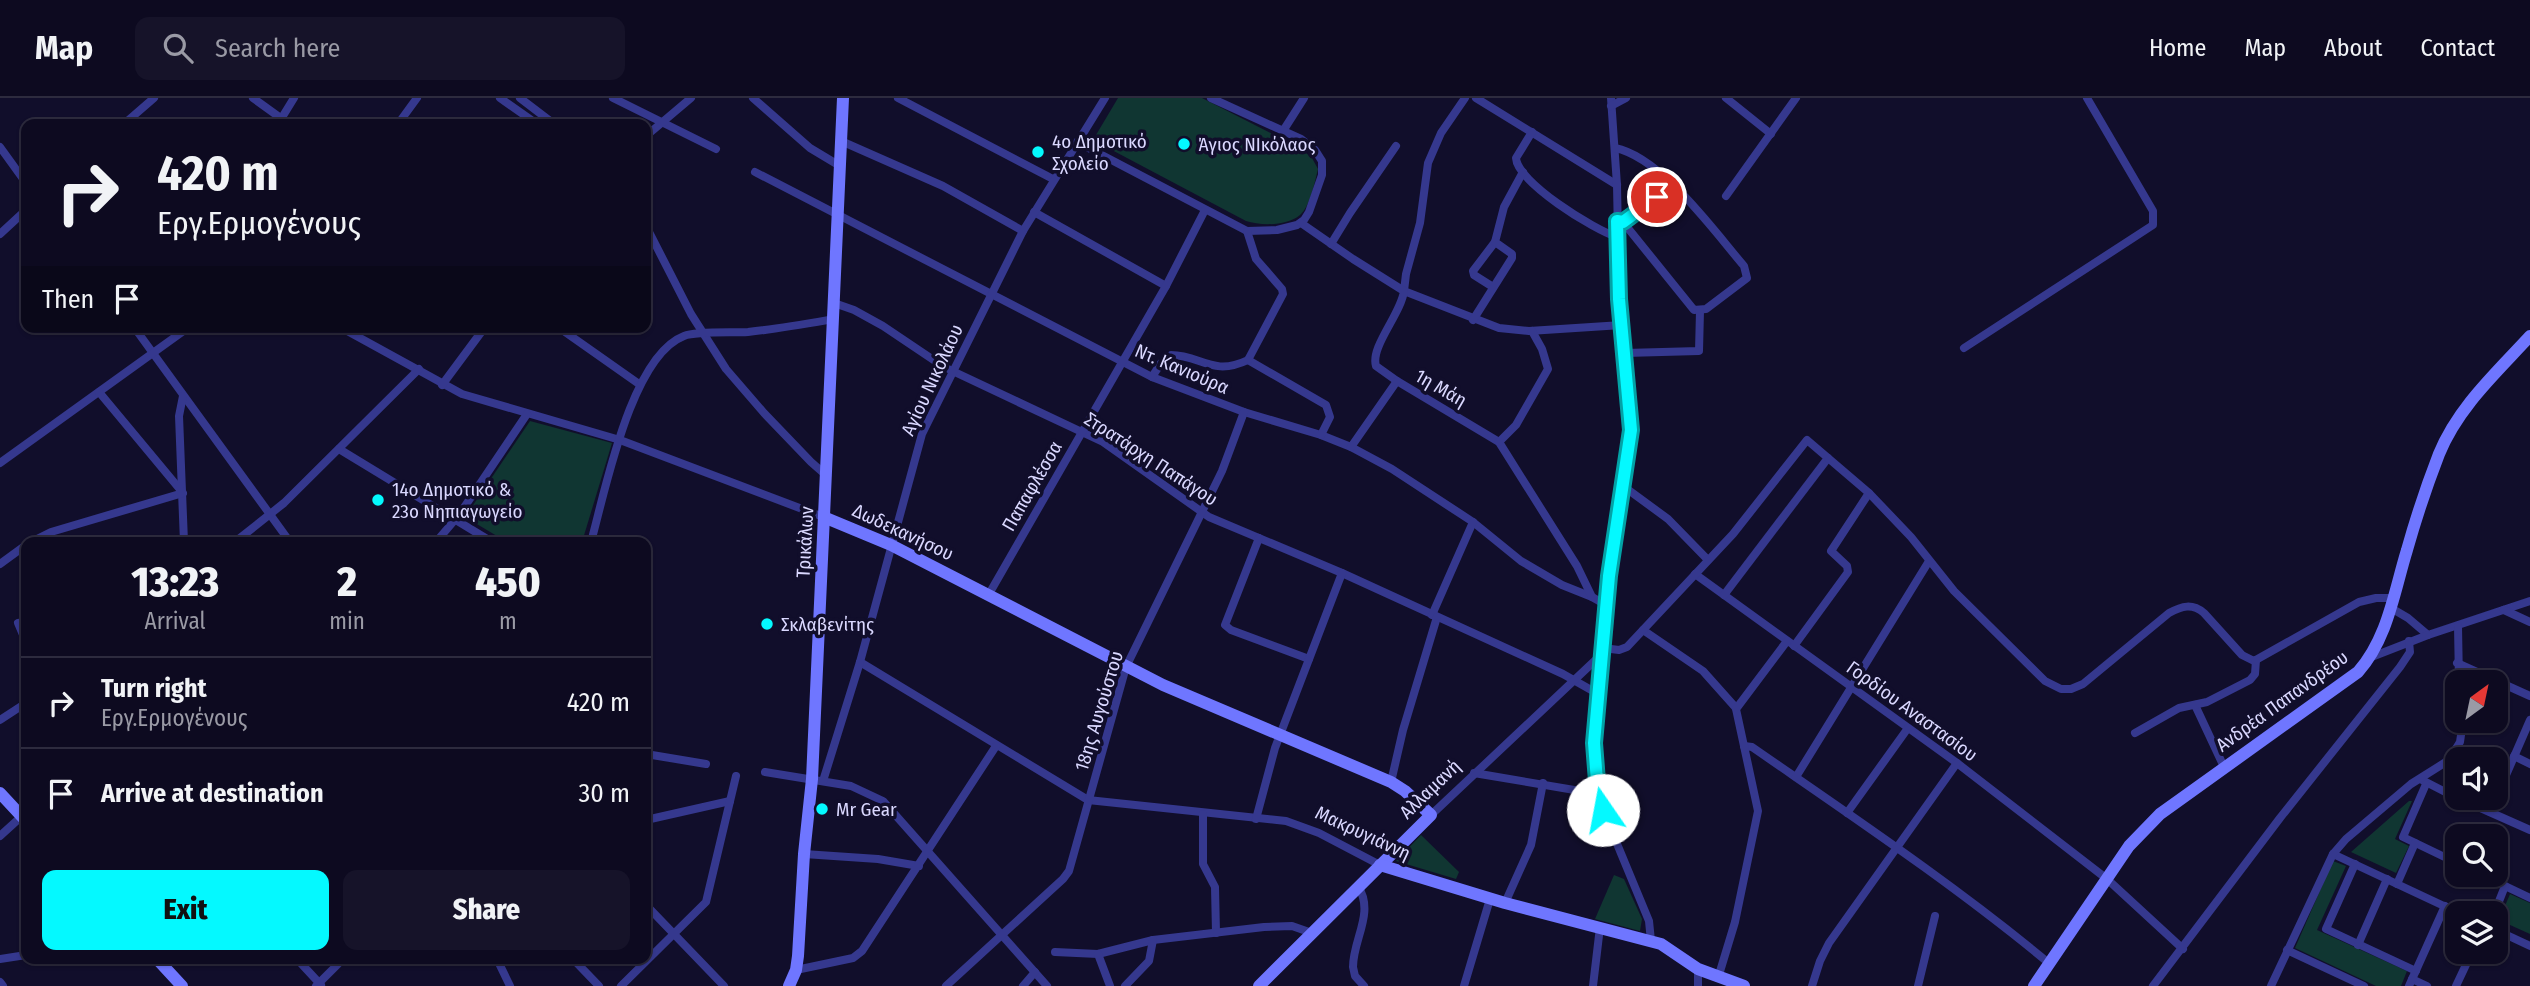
<!DOCTYPE html>
<html lang="en">
<head>
<meta charset="utf-8">
<style>
	:root { --surface:#0d0a20; --page:#161329; --text:#f1f3f6; --muted:#9a9aa5; --line:#2d2b3e; --accent:#04f9ff }
	body { margin:0; font-family:"Fira Sans Condensed",sans-serif; background:var(--page); color:var(--text); height:100vh; display:flex; flex-direction:column; font-size:26px; white-space:nowrap }
	* { box-sizing:border-box; margin:0 }
	p { font-size:23px; color:var(--muted) }
	.icon { flex:none; width:38px; height:38px; fill:none; stroke:currentColor; stroke-width:2; stroke-linecap:round; stroke-linejoin:round }
	.map { position:relative; flex:1; overflow:hidden }
	.details { position:absolute; left:21px; top:439px; width:630px; height:427px; display:flex; flex-direction:column; background:var(--surface); border-radius:14px; box-shadow:0 2px 5px #0004,0 0 0 2px var(--line) }
	.details>* { flex:none }
	.top-card { position:absolute; left:21px; top:21px; width:630px; height:214px; border-radius:14px; box-shadow:0 2px 5px #0004,0 0 0 2px var(--line); background:#0d0a20; color:var(--text); overflow:hidden }
	.needle { width:46px; rotate:33deg }
	.fabs { position:absolute; left:2445px; top:572px; display:grid; gap:14px }
	.fabs a { display:grid; place-items:center; width:63px; height:63px; border-radius:14px; background:var(--surface); box-shadow:0 2px 5px #0004,0 0 0 2px var(--line); font-size:35px }
	.pin { position:absolute; display:grid; place-items:center; width:60px; height:60px; color:#fff; margin:-30px; border:4px solid #fff; border-radius:50%; box-shadow:0 2px 7px #0007 }
	.me { position:absolute; width:77px; margin:-38px; rotate:348deg; stroke-linejoin:round; filter:drop-shadow(0 0 5px #0008) }
	.turn { display:flex; align-items:center; gap:24px; height:147px; padding:0 21px; font-size:32px }
	.turn .icon { width:91px; height:91px; stroke-width:2.5 }
	.turn b { display:block; font-size:49px; line-height:60px }
	.then { display:flex; align-items:center; height:66px; padding:0 21px; background:#0003; gap:14px; font-size:26px }
	.eta { display:flex; justify-content:space-evenly; align-items:center; height:119px; text-align:center }
	.eta b { font-size:42px; font-weight:800; line-height:49px }
	.action { display:flex; gap:14px; margin-top:auto; padding:14px 21px }
	.action a { flex:1; height:80px; border-radius:14px; background:var(--accent); color:#111; font-size:28px; font-weight:800; line-height:80px; text-align:center }
	.action a+a { background:var(--page); color:var(--text) }
	ul { padding:0; list-style:none }
	li { display:flex; align-items:center; gap:21px; height:91px; padding:0 21px; border-top:2px solid var(--line) }
	li div { flex:1 }
	li b { display:block; font-size:26px }
	li em { font-style:normal }
	header { display:flex; align-items:center; gap:42px; box-sizing:border-box; height:98px; padding:0 35px; background:var(--surface); border-bottom:2px solid var(--line) }
	header strong { font-size:33px }
	nav { display:flex; gap:38px; margin-inline-start:auto; font-size:24px }
	.search { width:490px; height:63px; background:var(--page); display:flex; align-items:center; gap:18px; box-sizing:border-box; padding:0 24px; border-radius:14px; color:var(--muted); font-size:26px }
	.map>svg:first-child { display:block }
	.green { fill:#103632 }
	.lines { fill:none; stroke-linecap:round; stroke-linejoin:round }
	.street { stroke:#35388e; stroke-width:8 }
	.secondary { stroke:#6f76ff; stroke-width:12 }
	.route-casing { stroke:#03a2a6; stroke-width:18 }
	.route { stroke:#04f9ff; stroke-width:12 }
	.poi-dot { fill:#04f9ff; stroke:#110e2b; stroke-width:2.5 }
	.labels { text-anchor:middle; dominant-baseline:central; stroke-width:7; stroke-linejoin:round; paint-order:stroke }
	.poi-label { font-size:19px; fill:#dad8ff; stroke:#110e2b; text-anchor:start }
	.street-label { font-size:19px; fill:#dad8ff; stroke:#110e2b }
</style>
</head>
<body>
<header>
<strong>Map</strong>
<div class="search"><svg class="icon" aria-label="search" viewBox="0 0 24 24"><circle cx="10" cy="10" r="6"/><path d="M15 15l6 6"/></svg>Search here</div>
<nav><a>Home</a><a>Map</a><a>About</a><a>Contact</a></nav>
</header>
<div class="map">
<svg width="2530" height="888" viewBox="0 0 2530 888">
	<rect width="100%" height="100%" fill="#110e2b"/>
	<!-- green -->
	<g class="green">
		<path d="M1118,0H1202L1300,50L1312,60L1318,71C1315,83 1310,109 1300,117C1287,128 1261,128 1246,123L1093,42Z"/>
		<path d="M530,323L612,345L582,444H507L465,419Z"/>
		<path d="M2409,703H2412L2395,741L2409,748L2396,775L2351,754Z"/>
		<path d="M1421,737L1459,774L1456,781L1396,763Z"/>
		<path d="M2333,763L2346,768L2317,832L2407,873L2401,888H2376L2295,850Z"/>
		<path d="M1614,777L1624,781L1642,821L1640,833L1595,821Z"/>
		<path d="M2510,796L2530,805V836L2499,822Z"/>
	</g>
	<g class="lines">
		<!-- street -->
		<g class="street">
			<path d="M253,0L289,26"/>
			<path d="M500,0L537,26"/>
			<path d="M520,0L554,26"/>
			<path d="M613,0L716,51"/>
			<path d="M753,0L810,50L840,68"/>
			<path d="M898,0L1053,81"/>
			<path d="M1465,0L1441,35L1428,65L1420,125L1406,176L1404,193L1499,230L1529,233L1622,227"/>
			<path d="M1476,0L1617,87"/>
			<path d="M1611,0L1617,87L1619,188L1631,332L1609,478L1594,645L1598,696L1603,712L1649,823L1651,843"/>
			<path d="M1726,0L1771,36"/>
			<path d="M1611,8L1626,0"/>
			<path d="M124,26L154,0"/>
			<path d="M278,26L294,0"/>
			<path d="M398,26L417,0"/>
			<path d="M1283,33L1304,0"/>
			<path d="M1532,34L1516,60C1517,84 1594,132 1617,139"/>
			<path d="M646,38L691,0"/>
			<path d="M841,43L943,88L1023,133"/>
			<path d="M1077,44L1247,133L1277,132L1297,127L1304,122L1309,114L1322,77V63L1315,52L1301,41L1211,0"/>
			<path d="M0,49L26,85"/>
			<path d="M1615,50C1661,59 1714,133 1744,168L1747,180L1706,211L1694,212L1623,124L1617,123"/>
			<path d="M755,74L1152,279L1244,314L1321,337L1351,349L1392,371L1473,424L1521,463L1562,487L1592,499"/>
			<path d="M1726,98L1796,0"/>
			<path d="M1034,114L1166,188"/>
			<path d="M1623,124L1673,87"/>
			<path d="M1301,125L1353,161L1404,193C1401,216 1370,249 1376,268L1397,283L1499,344L1577,468L1592,499L1606,507"/>
			<path d="M646,128L691,216L726,271L764,315L811,364L827,378"/>
			<path d="M0,136L26,112"/>
			<path d="M1331,146L1350,115L1396,48"/>
			<path d="M1493,189L1474,177L1473,173L1495,144"/>
			<path d="M834,205L854,212L883,228L944,269L1103,344L1209,419L1342,475L1563,576L1600,597"/>
			<path d="M1473,222L1512,160V156L1495,144L1504,109L1523,74"/>
			<path d="M134,229L290,444"/>
			<path d="M340,229L462,296L620,342L826,420"/>
			<path d="M558,229L639,286"/>
			<path d="M1964,250L2153,127V113L2087,0"/>
			<path d="M1625,255L1699,253L1700,213"/>
			<path d="M1248,262L1326,307L1330,319L1321,337"/>
			<path d="M1152,279L1161,265L1171,257C1201,257 1212,279 1248,262L1283,196L1282,191L1256,161L1247,133"/>
			<path d="M442,287L485,229"/>
			<path d="M183,298L179,318L184,444"/>
			<path d="M1499,344L1516,327L1548,271L1542,251L1532,233"/>
			<path d="M1351,349L1397,283"/>
			<path d="M339,351L492,444"/>
			<path d="M0,365L189,229"/>
			<path d="M1623,388L1668,421L1708,462"/>
			<path d="M1259,440L1225,527L1231,532L1309,561"/>
			<path d="M31,444L51,434L183,395L99,294"/>
			<path d="M235,444L284,405L419,271"/>
			<path d="M436,444L459,417L527,316"/>
			<path d="M591,444C605,394 631,258 684,238C697,233 732,235 748,234C777,231 805,226 834,221"/>
			<path d="M0,466L26,447"/>
			<path d="M1695,476L1957,665L2107,781L2183,851"/>
			<path d="M989,496L1166,188L1205,112"/>
			<path d="M1724,497L1828,360"/>
			<path d="M2391,510L2408,520L2428,537L2530,503"/>
			<path d="M2504,512L2530,524"/>
			<path d="M1432,517L1473,424"/>
			<path d="M18,525L26,544"/>
			<path d="M2458,528L2459,584"/>
			<path d="M1643,532L1703,573L1736,610"/>
			<path d="M1794,548L1848,474L1847,468L1831,453L1869,395"/>
			<path d="M1603,550L1619,552L1627,549L1733,436L1807,342L1869,395L1911,439L1954,493L2045,583L2061,591H2071L2083,586L2169,515C2182,508 2192,505 2204,515L2242,557L2254,563L2359,504L2376,500H2394"/>
			<path d="M2369,560L2428,537"/>
			<path d="M860,564L1088,702L1286,723L1319,735L1380,767"/>
			<path d="M2457,565L2530,598"/>
			<path d="M2195,607L2224,669"/>
			<path d="M0,622L26,605"/>
			<path d="M2135,635L2179,610L2207,604L2250,582L2255,576L2256,562"/>
			<path d="M1744,648L1752,649C1853,719 1956,788 2050,866"/>
			<path d="M646,656L706,666"/>
			<path d="M2514,658L2530,666"/>
			<path d="M765,674L851,688L883,703L1047,888"/>
			<path d="M1474,675L1598,696"/>
			<path d="M1796,679L1929,463"/>
			<path d="M2422,682L2457,700"/>
			<path d="M823,683L860,564L922,336L1023,133L1105,0"/>
			<path d="M1391,684L1403,632L1437,519"/>
			<path d="M2426,686L2403,739L2457,765"/>
			<path d="M2458,700L2530,732"/>
			<path d="M2490,714L2530,622"/>
			<path d="M1847,715L1908,630"/>
			<path d="M1203,716V766L1215,789L1216,835"/>
			<path d="M1431,717L1603,555"/>
			<path d="M1256,721L1275,650L1342,475"/>
			<path d="M646,722L730,703"/>
			<path d="M0,738L22,718"/>
			<path d="M804,756L878,761L919,768"/>
			<path d="M2333,756L2461,816"/>
			<path d="M2355,766L2326,831L2416,873"/>
			<path d="M2482,777L2530,800"/>
			<path d="M2397,786L2415,745"/>
			<path d="M1358,788C1375,815 1353,841 1353,869L1355,878L1364,888"/>
			<path d="M1505,805L1531,747L1543,685"/>
			<path d="M646,807L724,888"/>
			<path d="M2494,816L2505,788"/>
			<path d="M2496,832L2530,848"/>
			<path d="M2358,847L2387,781"/>
			<path d="M2287,852L2364,888"/>
			<path d="M1055,854L1098,856L1153,842L1264,829L1292,828L1312,835"/>
			<path d="M1098,856L1110,888"/>
			<path d="M0,861L26,857"/>
			<path d="M297,861L321,887"/>
			<path d="M497,861L510,888"/>
			<path d="M573,861L599,888"/>
			<path d="M796,872L853,860L862,853L996,648"/>
			<path d="M1718,880L1735,824L1758,713L1736,611L1787,543"/>
			<path d="M2412,881L2427,888"/>
			<path d="M0,884L3,888"/>
			<path d="M316,888L343,861"/>
			<path d="M621,888L706,804L736,678"/>
			<path d="M946,888L1063,781L1069,773L1126,569L1222,373L1244,314"/>
			<path d="M1023,888L1035,874"/>
			<path d="M1125,888L1149,863L1153,842"/>
			<path d="M1464,888L1490,801"/>
			<path d="M1593,888L1600,829"/>
			<path d="M1698,888V871"/>
			<path d="M1812,888L1820,863L1829,845L1957,665"/>
			<path d="M1918,888L1935,818"/>
			<path d="M2153,888L2280,720L2400,569L2410,554L2409,543"/>
			<path d="M2271,888L2333,756L2346,741L2411,686L2449,662L2460,644L2463,623"/>
			<path d="M2409,888L2445,808"/>
			<path d="M2456,888L2472,854"/>
		</g>
		<!-- secondary -->
		<g class="secondary">
			<path d="M826,420L891,447L1163,587L1391,684L1405,693L1431,717L1259,888"/>
			<path d="M0,695L26,723"/>
			<path d="M1380,767L1505,805L1661,846L1698,871L1744,888"/>
			<path d="M157,861L182,888"/>
			<path d="M789,888L796,872L798,858L804,756L812,681L843,0"/>
			<path d="M2034,888L2129,748L2160,716L2358,574C2388,540 2394,494 2407,452C2416,420 2427,387 2439,356C2458,309 2497,274 2530,238"/>
		</g>
	</g>
	<g class="lines">
		<!-- route casing -->
		<g class="route-casing">
			<path id="route" d="M1603,712L1598,696L1594,645L1609,478L1631,332L1619,201L1617,123L1623,124L1657,99"/>
		</g>
		<!-- route -->
		<use href="#route" class="route"/>
	</g>
	<!-- markers -->
	<g class="poi-dot">
		<circle cx="1184" cy="46" r="7"/>
		<circle cx="1038" cy="54" r="7"/>
		<circle cx="378" cy="402" r="7"/>
		<circle cx="767" cy="526" r="7"/>
		<circle cx="822" cy="711" r="7"/>
	</g>
	<g class="labels">
		<!-- poi labels -->
		<g class="poi-label">
			<text x="1052" y="43">4ο Δημοτικό<tspan x="1052" dy="22">Σχολείο</tspan></text>
			<text x="1198" y="46">Άγιος ΝΙκόλαος</text>
			<text x="392" y="391">14ο Δημοτικό &amp;<tspan x="392" dy="22">23ο Νηπιαγωγείο</tspan></text>
			<text x="781" y="526">Σκλαβενίτης</text>
			<text x="836" y="711">Mr Gear</text>
		</g>
		<!-- street labels -->
		<g class="street-label">
			<text transform="translate(1182 271) rotate(23)">Ντ. Κανιούρα</text>
			<text transform="translate(932 282) rotate(-65)">Αγίου Νικολάου</text>
			<text transform="translate(1441 290) rotate(30)">1η Μάη</text>
			<text transform="translate(1151 361) rotate(33)">Στρατάρχη Παπάγου</text>
			<text transform="translate(1032 388) rotate(-60)">Παπαφλέσσα</text>
			<text transform="translate(903 434) rotate(25)">Δωδεκανήσου</text>
			<text transform="translate(805 444) rotate(-87)">Τρικάλων</text>
			<text transform="translate(2282 603) rotate(-36)">Ανδρέα Παπανδρέου</text>
			<text transform="translate(1099 613) rotate(-73)">18ης Αυγούστου</text>
			<text transform="translate(1912 613) rotate(36)">Γορδίου Αναστασίου</text>
			<text transform="translate(1430 691) rotate(-44)">Αλλαμανή</text>
			<text transform="translate(1363 735) rotate(25)">Μακρυγιάννη</text>
		</g>
	</g>
</svg>
<div class="fabs">
<a><svg class="needle" viewBox="-14 -14 28 28"><path d="M0-13l5 13h-10z" fill="#e53935"/><path d="M0 13l5-13h-10z" fill="#9a9aa5"/></svg></a>
<a><svg class="icon" aria-label="sound" viewBox="0 0 24 24"><path d="M4 9h4l5-4v14l-5-4H4zM17 9q2 3 0 6"/></svg></a>
<a><svg class="icon" aria-label="search" viewBox="0 0 24 24"><circle cx="10" cy="10" r="6"/><path d="M15 15l6 6"/></svg></a>
<a><svg class="icon" aria-label="layers" viewBox="0 0 24 24"><path d="M12 4l9 5-9 5-9-5zM3 14l9 5 9-5"/></svg></a>
</div>
<div class="pin" style="left:1657px;top:99px;background:#d93025"><svg class="icon" aria-label="arrive" viewBox="0 0 24 24"><path d="M6 21V4h12l-3 4 3 4H6"/></svg></div>
<svg class="me" style="left:1603px;top:712px" viewBox="-20 -20 40 40"><circle r="19" fill="#fff"/><path d="M0-13L10 11 0 6-10 11z" fill="#04f9ff"/></svg>
<div class="top-card">
<div class="turn"><svg class="icon" aria-label="right" viewBox="0 0 24 24"><path d="M7 20v-9h11M14 6l5 5-5 5"/></svg><div><b>420 m</b>Εργ.Ερμογένους</div></div>
<div class="then">Then<svg class="icon" aria-label="arrive" viewBox="0 0 24 24"><path d="M6 21V4h12l-3 4 3 4H6"/></svg></div>
</div>
<section class="details">
<div class="eta">
<div><b>13:23</b><p>Arrival</p></div>
<div><b>2</b><p>min</p></div>
<div><b>450</b><p>m</p></div>
</div>
<ul>
<li><svg class="icon" aria-label="right" viewBox="0 0 24 24"><path d="M7 20v-9h11M14 6l5 5-5 5"/></svg><div><b>Turn right</b><p>Εργ.Ερμογένους</p></div><em>420 m</em></li>
<li><svg class="icon" aria-label="arrive" viewBox="0 0 24 24"><path d="M6 21V4h12l-3 4 3 4H6"/></svg><div><b>Arrive at destination</b></div><em>30 m</em></li>
</ul>
<div class="action"><a>Exit</a><a>Share</a></div>
</section>
</div>
</body>
</html>
